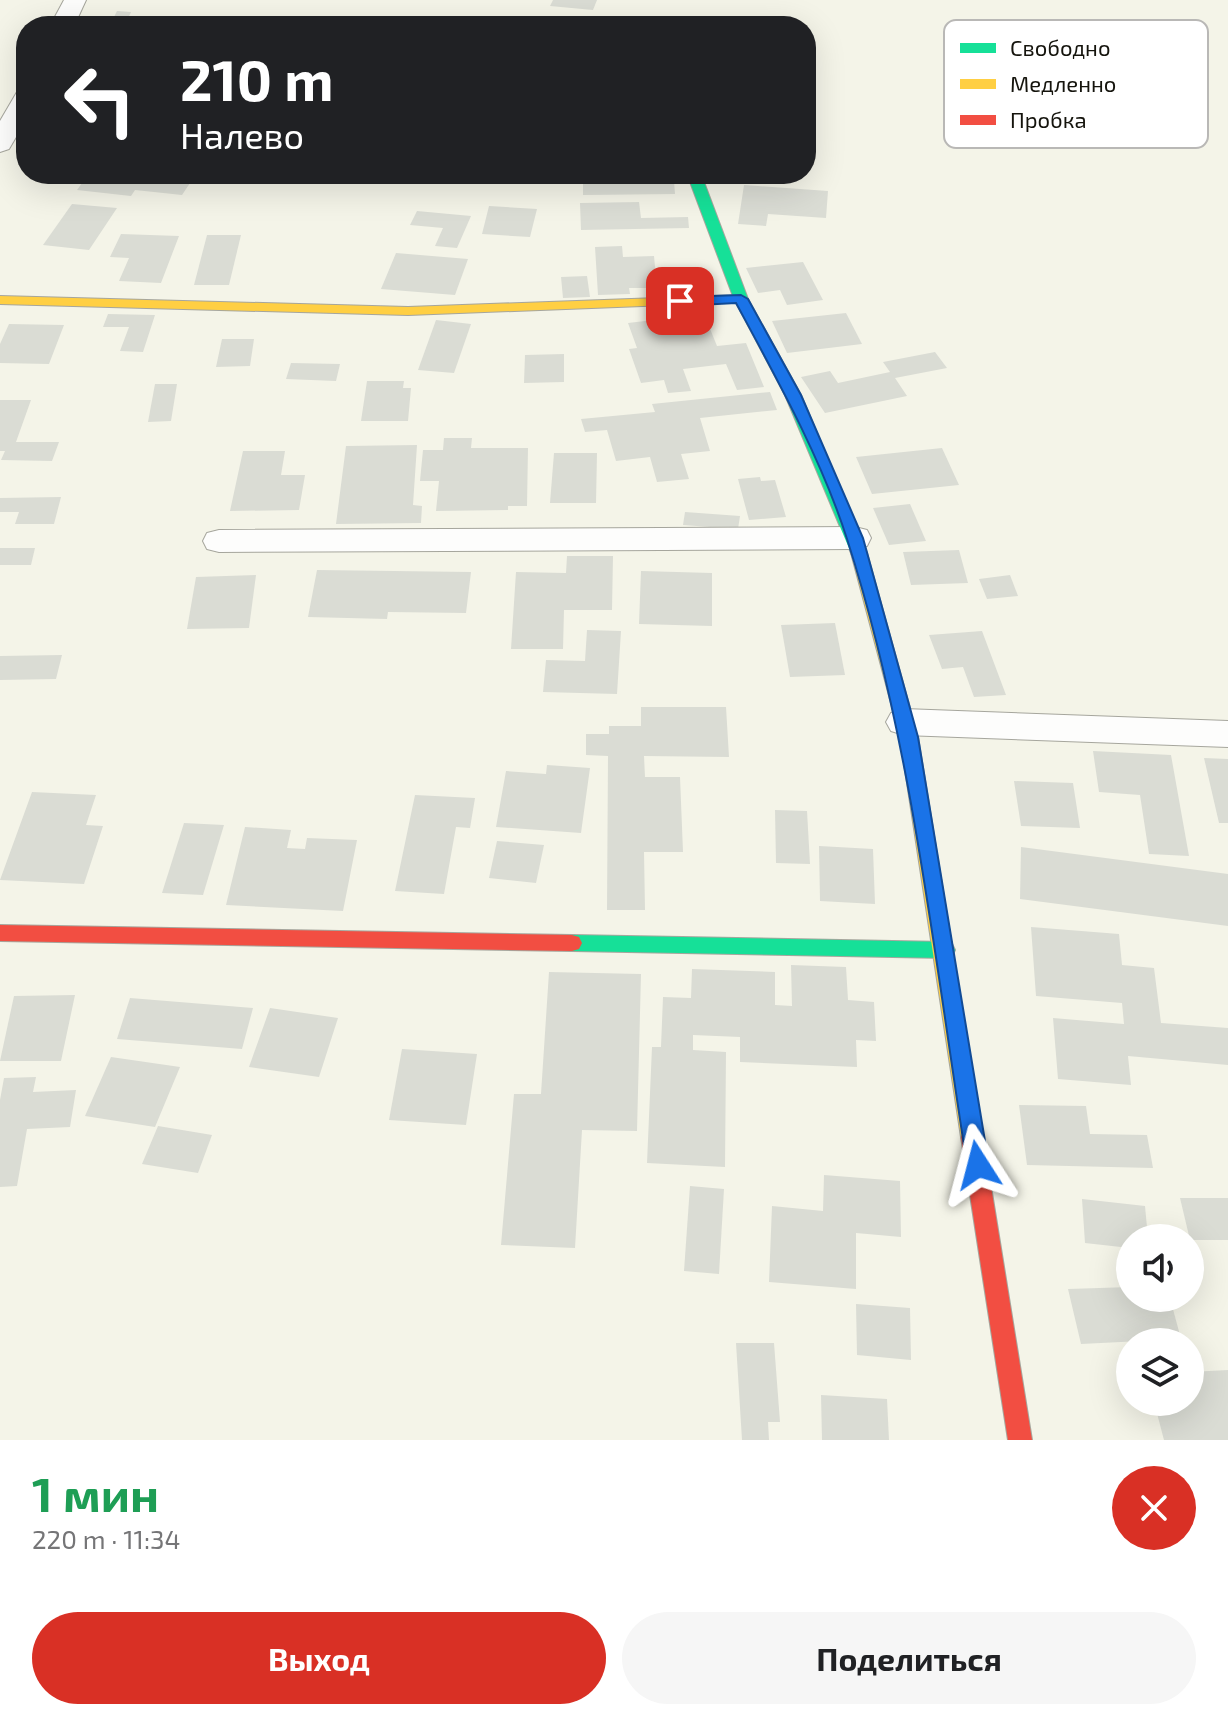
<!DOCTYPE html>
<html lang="ru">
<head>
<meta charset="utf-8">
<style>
	:root { --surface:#fff; --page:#f6f6f6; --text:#202124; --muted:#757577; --accent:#d93025 }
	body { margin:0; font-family:"Exo 2",sans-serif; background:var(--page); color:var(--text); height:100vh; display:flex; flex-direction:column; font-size:30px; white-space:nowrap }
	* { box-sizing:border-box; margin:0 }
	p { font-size:26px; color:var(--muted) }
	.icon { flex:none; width:44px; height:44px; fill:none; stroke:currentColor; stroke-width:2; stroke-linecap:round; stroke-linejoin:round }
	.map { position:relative; height:1440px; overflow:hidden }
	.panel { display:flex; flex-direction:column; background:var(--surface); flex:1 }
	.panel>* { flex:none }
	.hud { position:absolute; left:16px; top:16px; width:800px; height:168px; border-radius:32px; box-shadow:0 8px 32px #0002; background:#202124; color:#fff; overflow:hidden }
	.tools { position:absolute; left:1116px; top:1224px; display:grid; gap:16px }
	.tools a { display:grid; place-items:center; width:88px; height:88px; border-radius:50%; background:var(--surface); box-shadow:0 8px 32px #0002; font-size:40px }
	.pin { position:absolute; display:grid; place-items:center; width:68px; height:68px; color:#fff; margin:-34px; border-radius:16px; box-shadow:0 4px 12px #0006 }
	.me { position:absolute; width:88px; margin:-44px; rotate:351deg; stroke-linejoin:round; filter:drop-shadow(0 0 6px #0008) }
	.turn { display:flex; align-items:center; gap:28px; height:168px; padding:0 32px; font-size:36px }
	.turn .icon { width:104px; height:104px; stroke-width:2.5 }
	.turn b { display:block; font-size:56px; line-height:68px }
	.round { display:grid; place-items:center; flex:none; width:84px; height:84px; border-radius:42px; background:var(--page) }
	.head { display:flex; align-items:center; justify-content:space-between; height:136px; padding:0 32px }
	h1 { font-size:48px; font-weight:700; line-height:60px; color:#1e9e55 }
	.cta { display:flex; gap:16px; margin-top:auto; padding:16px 32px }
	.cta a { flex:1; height:92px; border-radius:48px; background:var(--accent); color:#fff; font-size:32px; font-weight:700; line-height:92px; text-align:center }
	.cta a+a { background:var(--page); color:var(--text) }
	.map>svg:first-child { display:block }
	.building { fill:#dadcd4 }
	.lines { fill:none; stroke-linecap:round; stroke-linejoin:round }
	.street-casing { stroke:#a6a69d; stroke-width:2 }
	.fast-casing { stroke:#a6a69d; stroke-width:2 }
	.slow-casing { stroke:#a6a69d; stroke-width:2 }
	.jam-casing { stroke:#a6a69d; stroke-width:2 }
	.street { fill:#fdfdfc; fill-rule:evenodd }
	.fast { fill:#16e098; fill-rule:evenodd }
	.slow { fill:#ffcf43; fill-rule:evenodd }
	.jam { fill:#f24e42; fill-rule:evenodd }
	.route { fill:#1a73e8; stroke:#114b97; stroke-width:2 }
	.key { fill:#fff; stroke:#b9b8b6; stroke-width:2 }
	.key-label { font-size:22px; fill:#15140d }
</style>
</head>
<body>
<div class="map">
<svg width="1228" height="1440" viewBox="0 0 1228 1440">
	<rect width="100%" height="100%" fill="#f4f4e8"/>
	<!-- building -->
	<g class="building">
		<path d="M553,0H597L593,10L550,6Z"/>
		<path d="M117,11L131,12L126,23L153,26L110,25Z"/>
		<path d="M120,174H196L182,195L135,190L131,196L77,190L85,179L115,182Z"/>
		<path d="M674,181L675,194L583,195V182Z"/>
		<path d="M744,185L828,191L826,218L768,214L766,226L738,224Z"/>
		<path d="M639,202L641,218L688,217L689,228L581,230L580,203Z"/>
		<path d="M72,204L117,208L89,250L43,245Z"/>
		<path d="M489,206L537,209L530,237L482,234Z"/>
		<path d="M417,211L471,216L457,248L435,246L443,228L410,225Z"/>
		<path d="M121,234L179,236L161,283L119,281L129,258L110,257Z"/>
		<path d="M207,235H241L229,285H194Z"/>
		<path d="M622,246L623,257L654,256L657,288H629L630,294L598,295L595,247Z"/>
		<path d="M396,253L468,259L455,295L381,289Z"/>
		<path d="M803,262L823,300L787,305L780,290L758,293L746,268Z"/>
		<path d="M587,276L590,297L563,298L561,277Z"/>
		<path d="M846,313L862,344L787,353L772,321Z"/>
		<path d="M108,314L155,315L143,352L120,351L129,327H103Z"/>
		<path d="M704,314L717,346L746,343L764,387L737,390L726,364L683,369L691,391L668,393L664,380L641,383L629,349L637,348L628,323Z"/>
		<path d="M436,320L471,324L454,373L418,370Z"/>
		<path d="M9,324L64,325L49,364L0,363V344Z"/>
		<path d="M222,339H254L250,366L216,367Z"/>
		<path d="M935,352L947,368L895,378L907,396L825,413L801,377L830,371L838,383L890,372L883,362Z"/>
		<path d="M564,354V382L524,383L525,355Z"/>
		<path d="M291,363L340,364L336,381L286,379Z"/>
		<path d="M367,381H404L403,388H411L408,421H361Z"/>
		<path d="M155,384H177L171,421L148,422Z"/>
		<path d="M770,392L777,410L700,418L710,451L681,454L689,479L657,482L650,457L616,461L607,430L585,432L581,419L655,412L652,404Z"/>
		<path d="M0,400H31L16,442H59L52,461L1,460L5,451H0Z"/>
		<path d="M444,438H472L471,448H528L527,506H508V510L436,511L439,481H420L423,450H443Z"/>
		<path d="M417,445L413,505L422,506L421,523L336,524L346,446Z"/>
		<path d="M942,448L959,485L872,494L856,457Z"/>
		<path d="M243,451H285L281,475H305L299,510L230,511Z"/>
		<path d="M554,453H597L596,503H550Z"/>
		<path d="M760,477L761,481L775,480L786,517L749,520L738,479Z"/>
		<path d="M61,497L54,524H15L19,512H0V498Z"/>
		<path d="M910,504L926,541L889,545L873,508Z"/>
		<path d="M685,512L740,516L738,529L683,525Z"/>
		<path d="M0,548H35L31,565H0Z"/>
		<path d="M959,550L968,583L911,585L903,552Z"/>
		<path d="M567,556H613L612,610H564L563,649H511L516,572L566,573Z"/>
		<path d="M317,570L471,572L466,613L388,612L387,619L308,617Z"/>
		<path d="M641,571L712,573V626L639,624Z"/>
		<path d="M256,575L249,628L187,629L196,577Z"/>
		<path d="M1010,575L1018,596L987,599L979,579Z"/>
		<path d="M835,623L845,675L790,677L781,625Z"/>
		<path d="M587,630L621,631L617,694L543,692L546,660L585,661Z"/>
		<path d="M982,631L1006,695L974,697L963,667L942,669L929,635Z"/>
		<path d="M62,655L56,679L0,680V656Z"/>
		<path d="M641,707H726L729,757L644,756L645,777H680L683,852H644L645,910H607L608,756L586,755V734H609V726H641Z"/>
		<path d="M1093,751L1171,755L1189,856L1149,854L1140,795L1099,792Z"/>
		<path d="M1204,758L1228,759V823H1219Z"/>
		<path d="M547,765L590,768L581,833L496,827L506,771L546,774Z"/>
		<path d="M1014,781L1073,783L1080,828L1021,826Z"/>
		<path d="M32,792L96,795L86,825L103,826L84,884L0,880Z"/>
		<path d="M415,795L475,798L470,828L456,827L444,894L395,891Z"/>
		<path d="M775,810L807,811L810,864L776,863Z"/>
		<path d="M184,823L224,825L203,895L162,893Z"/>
		<path d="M245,827L291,830L287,848L305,849L307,838L357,840L343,911L226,905Z"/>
		<path d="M497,841L544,845L536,883L489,878Z"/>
		<path d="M819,846L873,849L875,904L820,901Z"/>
		<path d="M1021,847L1228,874V926L1020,899Z"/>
		<path d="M1031,927L1119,934L1122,965L1154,968L1161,1023L1228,1028V1065L1128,1056L1131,1085L1058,1079L1053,1018L1124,1024L1122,1003L1036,996Z"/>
		<path d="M791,965L846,967L848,1000L874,1002L876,1041L856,1040L857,1067L740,1062V1037L693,1035V1050L726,1052L725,1167L647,1163L652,1047H661L663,997L691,998L692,969L775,972V1005L792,1006Z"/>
		<path d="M549,972L641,974L637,1131L582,1130L575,1248L501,1245L514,1094H541Z"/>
		<path d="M75,995L61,1061H0L14,996Z"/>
		<path d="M130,998L253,1008L242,1049L117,1039Z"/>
		<path d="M270,1008L338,1018L319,1077L249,1067Z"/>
		<path d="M402,1049L477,1054L466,1125L389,1120Z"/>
		<path d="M111,1057L180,1067L155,1127L85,1116Z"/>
		<path d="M36,1077L33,1092L76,1090L70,1127L27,1129L17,1186L0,1187V1100L4,1078Z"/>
		<path d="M1019,1105L1086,1106L1090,1134L1147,1135L1153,1168L1027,1165Z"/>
		<path d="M158,1126L212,1135L198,1173L142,1164Z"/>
		<path d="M824,1175L900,1181L901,1237L856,1233V1289L769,1282L772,1206L823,1211Z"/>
		<path d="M690,1186L724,1189L719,1274L684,1271Z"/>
		<path d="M1180,1198H1228V1240H1190Z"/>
		<path d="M1082,1199L1145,1206L1148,1238H1130V1248L1085,1243Z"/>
		<path d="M1130,1287V1298H1170L1181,1339L1081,1344L1068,1289Z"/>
		<path d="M856,1304L910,1308L911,1360L857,1355Z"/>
		<path d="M736,1343H774L780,1422H768L769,1440H742Z"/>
		<path d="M1228,1370V1440H1164L1154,1402H1190V1372Z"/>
		<path d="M821,1395L887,1399L889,1440H822Z"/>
	</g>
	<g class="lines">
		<!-- street casing -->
		<g class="street-casing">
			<g id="street">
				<path d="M64,0H86L74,26H50Z"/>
				<path d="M26,90V120L9,149L0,152V121L17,92Z"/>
				<path d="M855,527L867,530L871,538L867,546L855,549L219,552L207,549L203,541L207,533L219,530Z"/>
				<path d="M904,709L1228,721V747L904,735L891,731L886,722L891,713Z"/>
			</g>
		</g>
		<!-- fast casing -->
		<g class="fast-casing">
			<g id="fast">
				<path d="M687,174H701L748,299L801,395L867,553L865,557H853L851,553L785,395L734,299Z"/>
				<path d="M572,935L945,942L952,944L955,950L952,956L945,958L572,951L565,949L562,943L565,937Z"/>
			</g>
		</g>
		<!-- slow casing -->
		<g class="slow-casing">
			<g id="slow">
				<path d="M741,295L748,299L746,302L408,315L0,304V296L408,307Z"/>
				<path d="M859,548L867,553L918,737L983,1137L980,1144L972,1146L964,1144L961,1137L900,737L851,553Z"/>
			</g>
		</g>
		<!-- jam casing -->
		<g class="jam-casing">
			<g id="jam">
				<path d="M0,925L572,935L579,937L582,943L579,949L572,951L0,941Z"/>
				<path d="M972,1128L980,1130L983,1137L1032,1440H1008L961,1137L964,1130Z"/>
			</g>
		</g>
		<!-- street -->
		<use href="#street" class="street"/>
		<!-- fast -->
		<use href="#fast" class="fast"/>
		<!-- slow -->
		<use href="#slow" class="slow"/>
		<!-- jam -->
		<use href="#jam" class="jam"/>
	</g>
	<!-- route -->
	<path class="route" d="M741,295L748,299L801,395L863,538L918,737L989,1165L986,1172L978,1174L970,1172L967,1165C934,956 912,741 847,539C822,460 776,377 736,303L680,306L673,301L680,297Z"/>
	<!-- legend -->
	<rect x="944" y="20" width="264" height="128" rx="12" class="key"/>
	<rect x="960" y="43" width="36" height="10" fill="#16e098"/>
	<rect x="960" y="79" width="36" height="10" fill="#ffcf43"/>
	<rect x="960" y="115" width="36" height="10" fill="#f24e42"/>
	<g class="key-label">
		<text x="1010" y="56">Свободно</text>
		<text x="1010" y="92">Медленно</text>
		<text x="1010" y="128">Пробка</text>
	</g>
</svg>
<div class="tools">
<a><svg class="icon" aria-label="sound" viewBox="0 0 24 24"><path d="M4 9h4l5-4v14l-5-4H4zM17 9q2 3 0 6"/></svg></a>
<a><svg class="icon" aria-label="layers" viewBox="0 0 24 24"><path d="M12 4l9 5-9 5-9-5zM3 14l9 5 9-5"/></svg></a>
</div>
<div class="pin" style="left:680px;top:301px;background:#d93025"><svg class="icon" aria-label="arrive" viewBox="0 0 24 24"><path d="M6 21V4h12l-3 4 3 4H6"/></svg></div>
<svg class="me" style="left:978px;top:1165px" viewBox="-20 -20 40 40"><path d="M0-17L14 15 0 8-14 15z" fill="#1a73e8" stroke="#fff" stroke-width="4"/></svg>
<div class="hud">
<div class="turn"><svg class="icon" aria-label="left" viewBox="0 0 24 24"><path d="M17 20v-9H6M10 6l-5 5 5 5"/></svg><div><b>210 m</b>Налево</div></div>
</div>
</div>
<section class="panel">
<div class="head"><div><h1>1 мин</h1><p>220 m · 11:34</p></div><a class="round" style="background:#d93025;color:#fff"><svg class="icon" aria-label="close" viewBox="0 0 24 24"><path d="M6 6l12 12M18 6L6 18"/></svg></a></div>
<div class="cta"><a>Выход</a><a>Поделиться</a></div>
</section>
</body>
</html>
